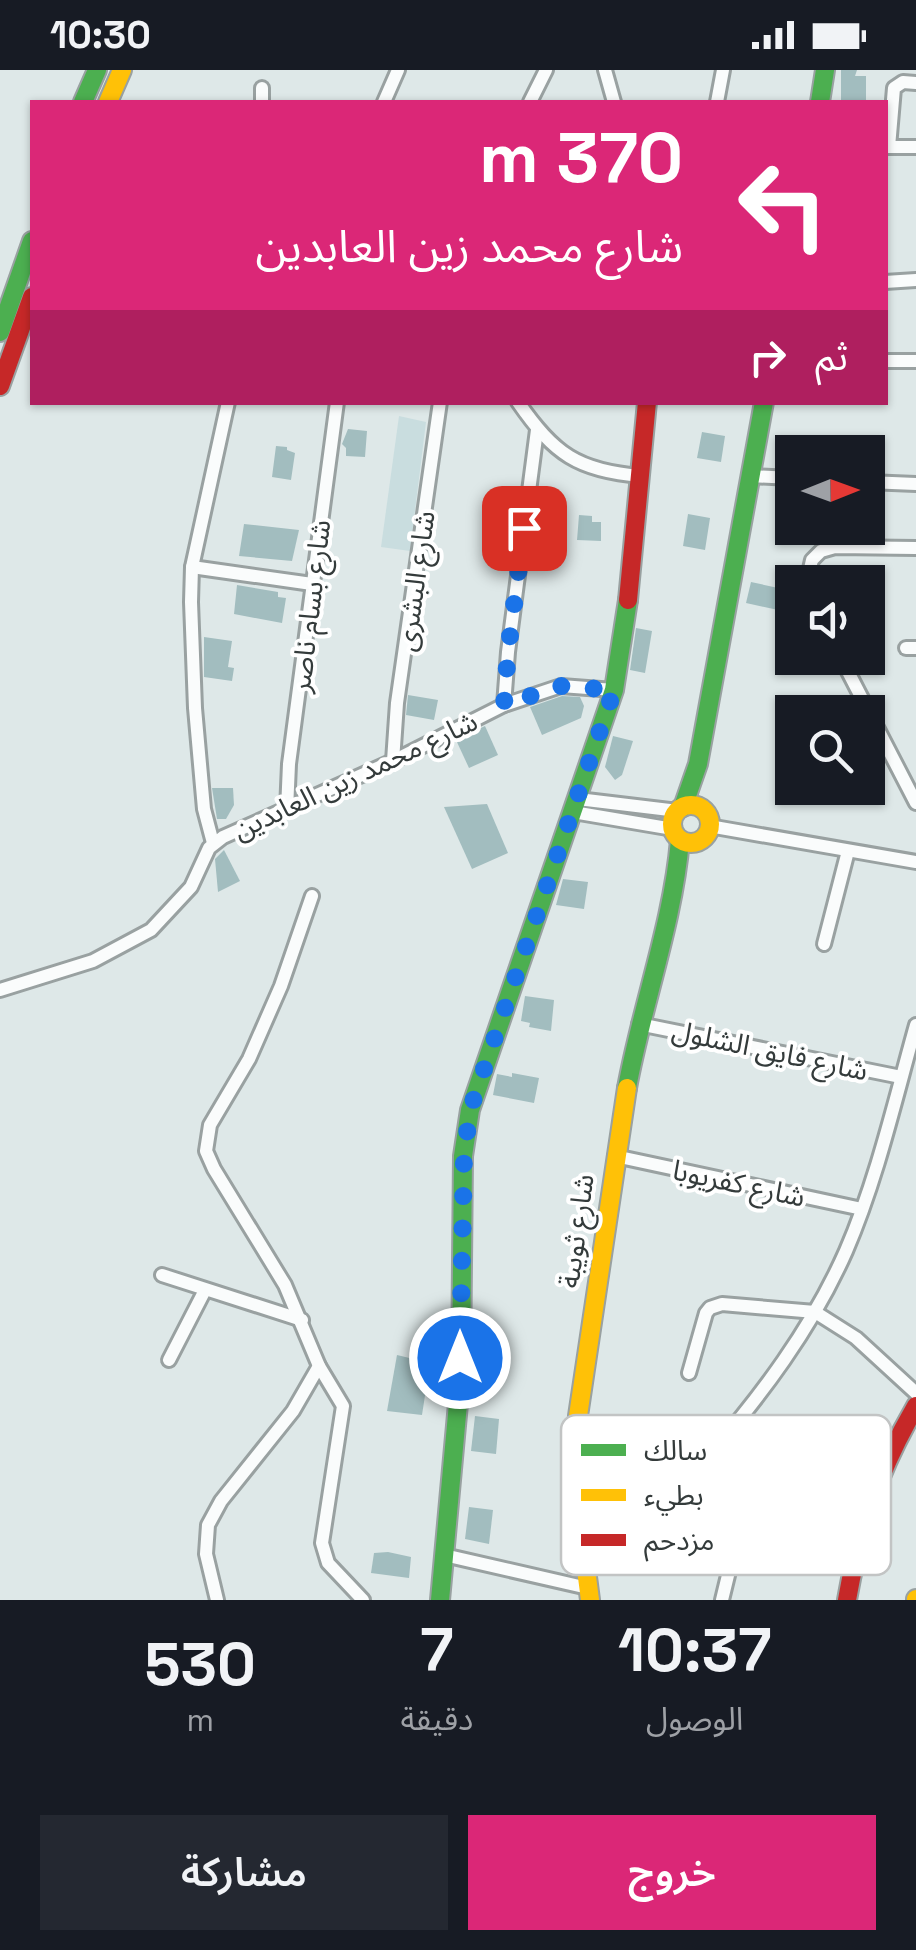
<!DOCTYPE html>
<html lang="ar">
<head>
<meta charset="utf-8">
<style>
	:root { --surface:#171b24; --page:#242831; --text:#f1f3f6; --muted:#9ea1a6; --accent:#db2777 }
	body { margin:0; font-family:"Space Grotesk","Noto Sans Arabic",sans-serif; background:var(--page); color:var(--text); direction:rtl; height:100vh; display:flex; flex-direction:column; font-size:38px; white-space:nowrap }
	* { box-sizing:border-box; margin:0 }
	p { font-size:32px; color:var(--muted) }
	.icon { flex:none; width:55px; height:55px; fill:none; stroke:currentColor; stroke-width:2; stroke-linecap:round; stroke-linejoin:round }
	.map { position:relative; height:1530px; overflow:hidden; direction:ltr }
	.details { display:flex; flex-direction:column; background:var(--surface); flex:1 }
	.details>* { flex:none }
	.top-card { position:absolute; left:30px; top:30px; width:858px; height:305px; border-radius:0px; box-shadow:0 2px 8px #0004; direction:rtl; background:#db2777; color:#fff; overflow:hidden }
	.needle { width:65px; rotate:89deg }
	.fabs { position:absolute; left:775px; top:365px; display:grid; gap:20px }
	.fabs a { display:grid; place-items:center; width:110px; height:110px; border-radius:0px; background:var(--surface); box-shadow:0 2px 8px #0004; font-size:50px }
	.pin { position:absolute; display:grid; place-items:center; width:85px; height:85px; color:#fff; margin:-42px; border-radius:20px; box-shadow:0 5px 15px #0006 }
	.me { position:absolute; width:110px; margin:-55px; rotate:0deg; stroke-linejoin:round; filter:drop-shadow(0 0 8px #0008) }
	.turn { display:flex; align-items:center; gap:35px; height:210px; padding:0 40px; font-size:45px }
	.turn .icon { width:130px; height:130px; stroke-width:2.5 }
	.turn b { display:block; font-size:70px; line-height:85px }
	.then { display:flex; align-items:center; height:95px; padding:0 40px; background:#0003; gap:20px; font-size:38px }
	.eta { display:flex; justify-content:space-evenly; align-items:center; height:170px; text-align:center }
	.eta b { font-size:60px; font-weight:600; line-height:70px }
	.cta { display:flex; gap:20px; margin-top:auto; padding:20px 40px }
	.cta a { flex:1; height:115px; border-radius:0px; background:var(--accent); color:#fff; font-size:40px; font-weight:600; line-height:115px; text-align:center }
	.cta a+a { background:var(--page); color:var(--text) }
	.status { display:flex; justify-content:space-between; align-items:center; height:70px; padding:0 50px; background:var(--surface); direction:ltr }
	.status svg { height:28px; fill:currentColor }
	.map>svg:first-child { display:block }
	.built { fill:#c9dddf }
	.building { fill:#a2bdbf }
	.lines { fill:none; stroke-linecap:round; stroke-linejoin:round }
	.street-casing { stroke:#99a1a1; stroke-width:18 }
	.fast-casing { stroke:#99a1a1; stroke-width:22 }
	.slow-casing { stroke:#99a1a1; stroke-width:22 }
	.jam-casing { stroke:#99a1a1; stroke-width:22 }
	.street { stroke:#fafcfc; stroke-width:12 }
	.fast { stroke:#4caf50; stroke-width:18 }
	.slow { stroke:#ffc107; stroke-width:18 }
	.jam { stroke:#c62828; stroke-width:18 }
	.route { stroke:#1a73e8; stroke-width:18; stroke-dasharray:0 32.4 }
	.labels { text-anchor:middle; dominant-baseline:central; stroke-width:8; stroke-linejoin:round; paint-order:stroke }
	.street-label { font-size:28px; fill:#343b3b; stroke:#fff }
	.key { fill:#fff; stroke:#c2c4c4; stroke-width:2.5 }
	.key-label { font-size:28px; fill:#343b3b }
</style>
</head>
<body>
<div class="status"><b>10:30</b><svg viewBox="0 0 49 12"><path d="M0 12V9h3v3zM5 12V6h3v6zM10 12V3h3v9zM15 12V0h3v12zM26 1h20v11H26zM47 4h2v5h-2z"/></svg></div>
<div class="map">
<svg width="916" height="1530" viewBox="0 0 916 1530">
	<rect width="100%" height="100%" fill="#dee8e8"/>
	<!-- built -->
	<path class="built" d="M399,346L426,352L410,481L381,477Z"/>
	<!-- building -->
	<g class="building">
		<path d="M841,0H857L855,6H866V32H841Z"/>
		<path d="M348,359L367,361L365,387L346,386V378L342,374Z"/>
		<path d="M702,362L725,366L721,392L697,388Z"/>
		<path d="M276,376L287,377V380L295,383L291,410L272,407Z"/>
		<path d="M688,444L710,448L705,480L683,476Z"/>
		<path d="M579,445L592,446V452H601V471L577,470Z"/>
		<path d="M244,454L299,460L292,491L239,486Z"/>
		<path d="M751,512L792,521V543L746,533Z"/>
		<path d="M237,515L278,522V527L286,528L282,553L234,544Z"/>
		<path d="M636,558L652,561L645,603L630,600Z"/>
		<path d="M204,567L232,571L228,597L234,598L232,611L204,607Z"/>
		<path d="M408,625L438,630L434,650L406,645Z"/>
		<path d="M562,626L580,627L584,636L581,648L542,665L530,637Z"/>
		<path d="M485,656L498,685L469,698L456,670Z"/>
		<path d="M613,666L633,671L622,705L615,710L605,697Z"/>
		<path d="M212,718H233L234,735L226,749H217Z"/>
		<path d="M487,734L508,783L472,799L444,737Z"/>
		<path d="M224,780L240,811L218,822L215,789Z"/>
		<path d="M563,809L588,812L584,839L556,835Z"/>
		<path d="M525,926L554,930L551,961L529,957L530,953L521,951Z"/>
		<path d="M512,1003L539,1008L534,1033L493,1025L497,1004L512,1007Z"/>
		<path d="M397,1285L430,1293L422,1345L387,1341Z"/>
		<path d="M475,1346L499,1349L496,1384L471,1381Z"/>
		<path d="M469,1437L493,1440L489,1474L465,1469Z"/>
		<path d="M388,1482L411,1487L409,1508L371,1503L374,1483Z"/>
	</g>
	<g class="lines">
		<!-- street casing -->
		<g class="street-casing">
			<g id="street">
				<path d="M605,0L614,32"/>
				<path d="M262,18V32"/>
				<path d="M384,32L398,0"/>
				<path d="M530,32L546,0"/>
				<path d="M717,32L723,0"/>
				<path d="M885,77H916"/>
				<path d="M889,77L894,18L903,12L916,13"/>
				<path d="M885,212L916,210"/>
				<path d="M885,291H916"/>
				<path d="M518,332C554,384 578,401 641,406"/>
				<path d="M749,406L792,408"/>
				<path d="M868,412L916,414"/>
				<path d="M192,497L312,514"/>
				<path d="M807,512L812,490L821,481L835,477L916,478"/>
				<path d="M906,578H916"/>
				<path d="M841,588L916,733"/>
				<path d="M504,635L508,582L537,360"/>
				<path d="M393,691L397,633L440,332"/>
				<path d="M578,729L678,741"/>
				<path d="M287,740L289,694L337,332"/>
				<path d="M573,742L673,759"/>
				<path d="M709,756L916,792"/>
				<path d="M213,773L204,739L195,638L191,532L192,497L228,332"/>
				<path d="M312,826L281,916L249,989L210,1055L206,1081L214,1099L285,1215L319,1296L343,1336L322,1473L328,1493L363,1530"/>
				<path d="M824,874L848,781"/>
				<path d="M0,920L93,891L151,860L191,817L209,778L223,767L393,691L504,635L561,616L614,620"/>
				<path d="M639,954L901,1007"/>
				<path d="M615,1086L862,1139"/>
				<path d="M162,1205L302,1250"/>
				<path d="M169,1290L205,1220"/>
				<path d="M689,1303L706,1243L710,1238L722,1234L815,1242L856,1268L916,1323"/>
				<path d="M654,1449L725,1476L731,1493L722,1530"/>
				<path d="M444,1485L588,1518"/>
				<path d="M584,1486C650,1464 663,1439 706,1389C761,1326 812,1258 846,1181C877,1109 895,1030 916,955"/>
				<path d="M217,1530L206,1484L208,1455L221,1431L293,1341L319,1296"/>
			</g>
		</g>
		<!-- fast casing -->
		<g class="fast-casing">
			<g id="fast">
				<path d="M83,32L97,0"/>
				<path d="M820,32L825,0"/>
				<path d="M0,262L32,171"/>
				<path d="M683,737L698,694L764,332"/>
				<path d="M627,1018C642,935 673,853 680,770"/>
				<path d="M440,1530L461,1301L463,1086L470,1040L614,620L628,530"/>
			</g>
		</g>
		<!-- slow casing -->
		<g class="slow-casing">
			<g id="slow">
				<path d="M108,32L122,0"/>
				<circle cx="691" cy="754" r="19"/>
				<path d="M916,1529V1530"/>
				<path d="M590,1530L574,1407L578,1346L627,1018"/>
			</g>
		</g>
		<!-- jam casing -->
		<g class="jam-casing">
			<g id="jam">
				<path d="M0,316L32,227"/>
				<path d="M628,530L647,332"/>
				<path d="M847,1530C860,1456 878,1401 916,1336"/>
			</g>
		</g>
		<!-- street -->
		<use href="#street" class="street"/>
		<!-- fast -->
		<use href="#fast" class="fast"/>
		<!-- slow -->
		<use href="#slow" class="slow"/>
		<!-- jam -->
		<use href="#jam" class="jam"/>
	</g>
	<g class="lines">
		<!-- route -->
		<path class="route" d="M460,1288L464,1086L470,1040L614,620L560,616L504,635L508,582L524,458"/>
	</g>
	<g class="labels">
		<!-- street labels -->
		<g class="street-label">
			<text transform="translate(415 511) rotate(-82)">شارع البشرى</text>
			<text transform="translate(310 536) rotate(-83)">شارع بسام ناصر</text>
			<text transform="translate(355 705) rotate(-25)">شارع محمد زين العابدين</text>
			<text transform="translate(770 980) rotate(12)">شارع فايق الشلول</text>
			<text transform="translate(739 1113) rotate(12)">شارع كفريوبا</text>
			<text transform="translate(576 1161) rotate(-82)">شارع ثويبة</text>
		</g>
	</g>
	<!-- legend -->
	<rect x="561" y="1345" width="330" height="160" rx="15" class="key"/>
	<rect x="581" y="1374" width="45" height="12" fill="#4caf50"/>
	<rect x="581" y="1419" width="45" height="12" fill="#ffc107"/>
	<rect x="581" y="1464" width="45" height="12" fill="#c62828"/>
	<g class="key-label">
		<text x="644" y="1390">سالك</text>
		<text x="644" y="1435">بطيء</text>
		<text x="644" y="1480">مزدحم</text>
	</g>
</svg>
<div class="fabs">
<a><svg class="needle" viewBox="-14 -14 28 28"><path d="M0-13l5 13h-10z" fill="#e53935"/><path d="M0 13l5-13h-10z" fill="#9ea1a6"/></svg></a>
<a><svg class="icon" aria-label="sound" viewBox="0 0 24 24"><path d="M4 9h4l5-4v14l-5-4H4zM17 9q2 3 0 6"/></svg></a>
<a><svg class="icon" aria-label="search" viewBox="0 0 24 24"><circle cx="10" cy="10" r="6"/><path d="M15 15l6 6"/></svg></a>
</div>
<div class="pin" style="left:524px;top:458px;background:#d93025"><svg class="icon" aria-label="arrive" viewBox="0 0 24 24"><path d="M6 21V4h12l-3 4 3 4H6"/></svg></div>
<svg class="me" style="left:460px;top:1288px" viewBox="-20 -20 40 40"><circle r="17" fill="#1a73e8" stroke="#fff" stroke-width="3"/><path d="M0-11L8 9 0 5-8 9z" fill="#fff"/></svg>
<div class="top-card">
<div class="turn"><svg class="icon" aria-label="left" viewBox="0 0 24 24"><path d="M17 20v-9H6M10 6l-5 5 5 5"/></svg><div><b>370 m</b>شارع محمد زين العابدين</div></div>
<div class="then">ثم<svg class="icon" aria-label="right" viewBox="0 0 24 24"><path d="M7 20v-9h11M14 6l5 5-5 5"/></svg></div>
</div>
</div>
<section class="details">
<div class="eta">
<div><b>10:37</b><p>الوصول</p></div>
<div><b>7</b><p>دقيقة</p></div>
<div><b>530</b><p>m</p></div>
</div>
<div class="cta"><a>خروج</a><a>مشاركة</a></div>
</section>
</body>
</html>
